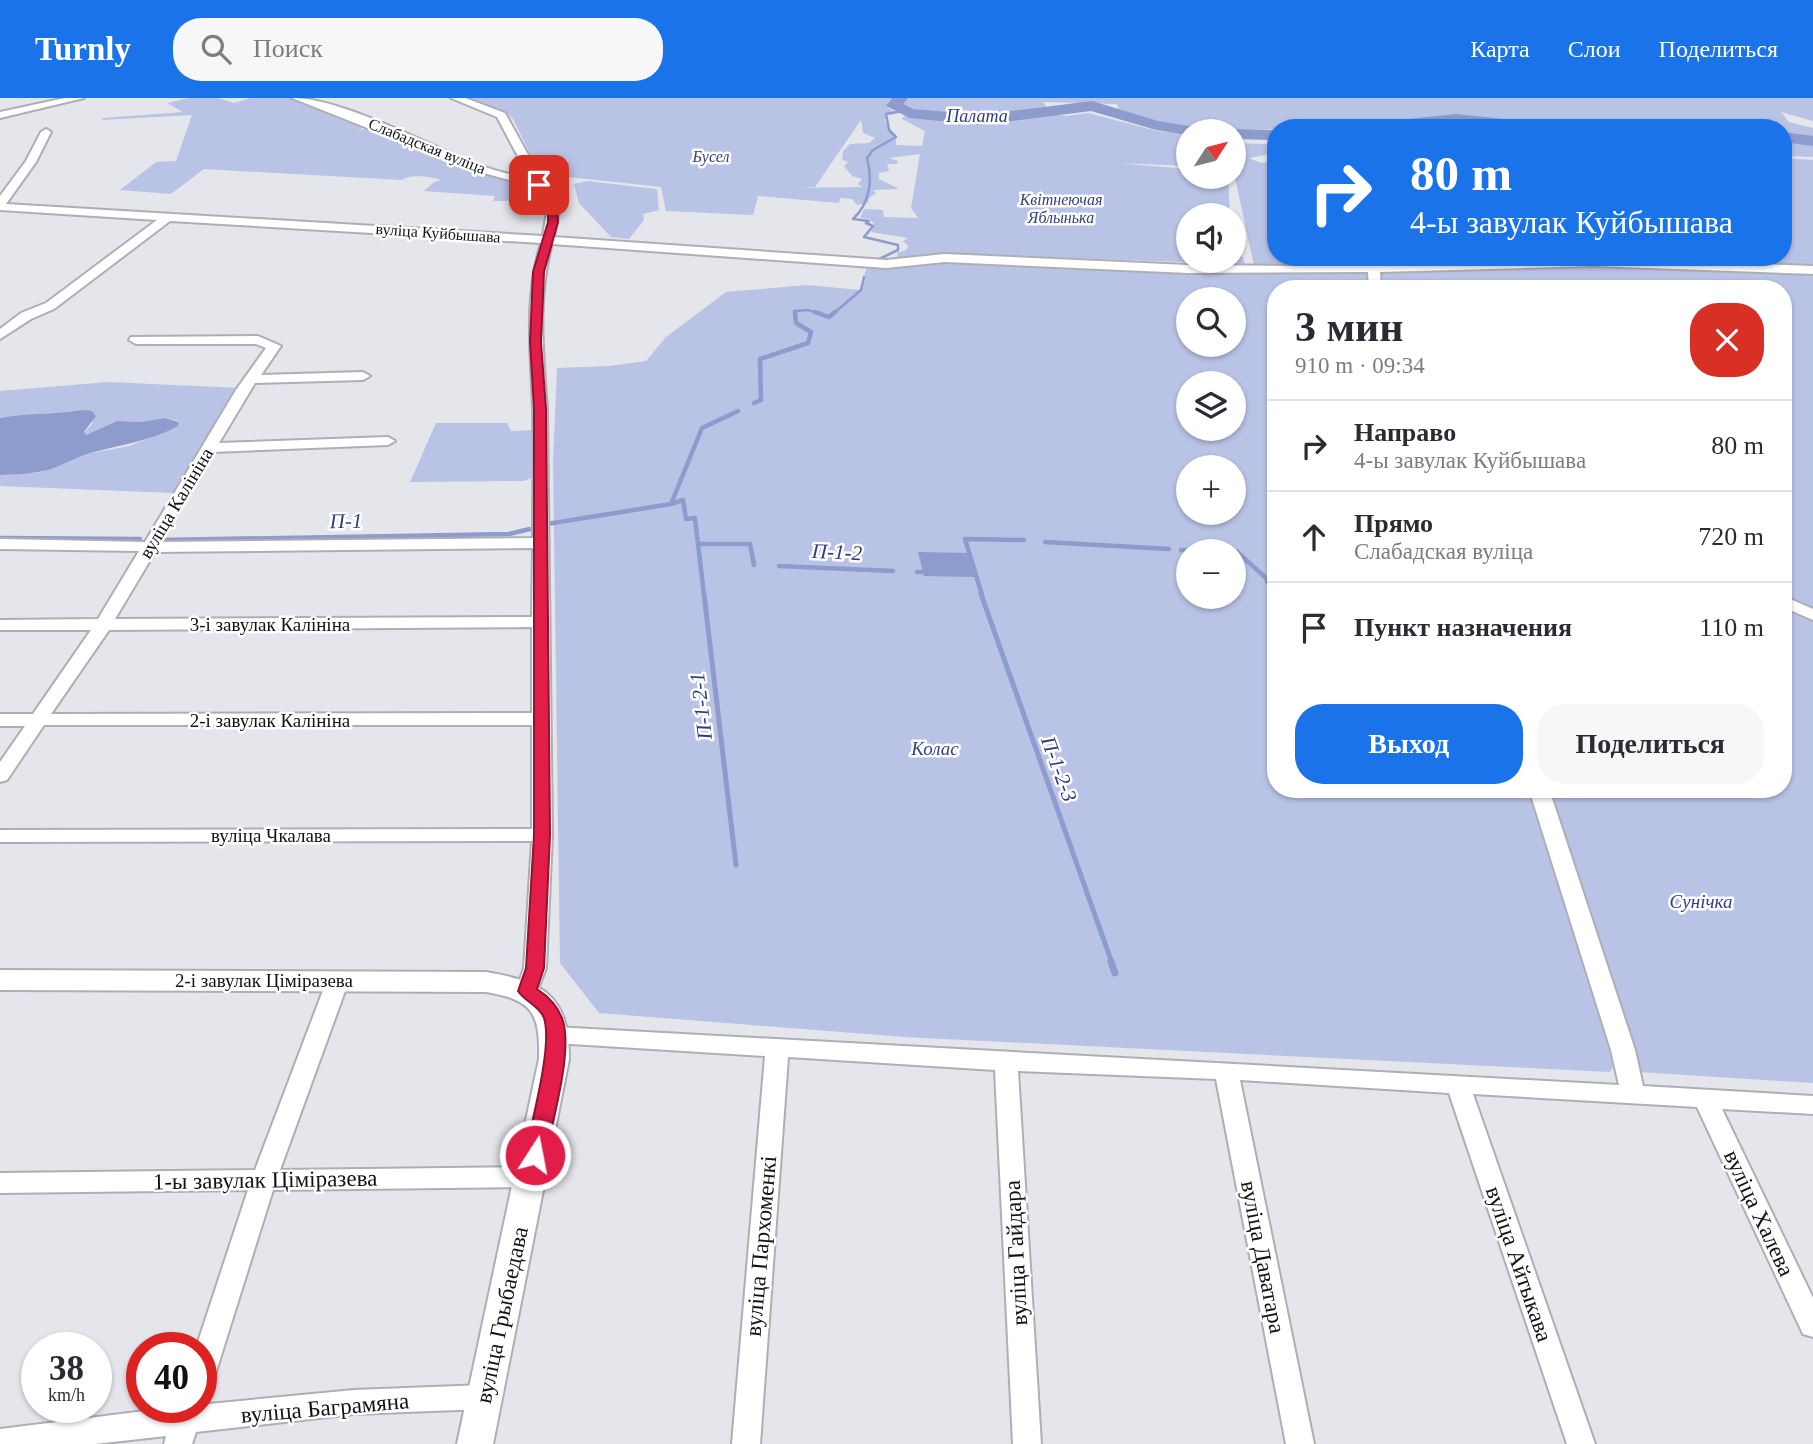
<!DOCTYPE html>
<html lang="ru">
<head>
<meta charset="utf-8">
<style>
	:root { --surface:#fff; --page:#f7f7f7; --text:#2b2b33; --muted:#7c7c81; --line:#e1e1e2; --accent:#1a73e8 }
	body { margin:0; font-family:Georgia,serif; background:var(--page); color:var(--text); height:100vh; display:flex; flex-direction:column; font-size:26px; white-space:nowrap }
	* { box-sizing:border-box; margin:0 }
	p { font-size:23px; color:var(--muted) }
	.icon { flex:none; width:38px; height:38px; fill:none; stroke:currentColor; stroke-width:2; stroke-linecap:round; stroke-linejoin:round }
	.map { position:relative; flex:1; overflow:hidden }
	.side { position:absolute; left:1267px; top:182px; width:525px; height:518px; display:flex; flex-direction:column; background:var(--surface); border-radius:28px; box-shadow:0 2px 5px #0004 }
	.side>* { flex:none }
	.top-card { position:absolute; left:1267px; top:21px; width:525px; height:147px; border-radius:28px; box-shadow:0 2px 5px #0004; background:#1a73e8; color:#fff; overflow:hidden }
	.needle { width:46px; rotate:54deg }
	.fabs { position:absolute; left:1176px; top:21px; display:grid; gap:14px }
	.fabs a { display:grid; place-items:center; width:70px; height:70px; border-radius:50%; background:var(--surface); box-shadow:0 2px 5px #0004; font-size:35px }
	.speed { position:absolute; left:21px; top:1234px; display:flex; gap:14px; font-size:35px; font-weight:700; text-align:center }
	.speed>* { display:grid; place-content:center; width:91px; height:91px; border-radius:50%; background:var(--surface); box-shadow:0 2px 5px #0004; line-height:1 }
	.speed small { font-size:18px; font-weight:400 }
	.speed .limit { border:10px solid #d22; background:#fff; color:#111 }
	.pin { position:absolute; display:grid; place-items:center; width:60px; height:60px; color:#fff; margin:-30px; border-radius:14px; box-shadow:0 4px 10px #0006 }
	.me { position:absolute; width:77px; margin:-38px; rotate:11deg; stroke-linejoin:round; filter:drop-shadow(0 0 5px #0008) }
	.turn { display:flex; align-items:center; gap:24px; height:147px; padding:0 28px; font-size:32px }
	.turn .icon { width:91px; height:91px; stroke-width:2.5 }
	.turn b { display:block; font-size:49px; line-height:60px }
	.round { display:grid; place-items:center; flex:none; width:74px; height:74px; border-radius:28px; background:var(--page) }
	.summary { display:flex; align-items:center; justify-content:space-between; height:119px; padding:0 28px }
	h1 { font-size:42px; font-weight:700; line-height:52px }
	.action { display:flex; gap:14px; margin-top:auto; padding:14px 28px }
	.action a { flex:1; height:80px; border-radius:28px; background:var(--accent); color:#fff; font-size:28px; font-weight:700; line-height:80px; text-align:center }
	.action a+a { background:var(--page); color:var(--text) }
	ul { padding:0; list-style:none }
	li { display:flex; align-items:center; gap:21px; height:91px; padding:0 28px; border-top:2px solid var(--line) }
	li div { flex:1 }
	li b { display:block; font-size:26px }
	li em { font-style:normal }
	header { display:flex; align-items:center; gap:42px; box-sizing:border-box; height:98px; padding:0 35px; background:var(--accent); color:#fff }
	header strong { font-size:33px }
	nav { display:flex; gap:38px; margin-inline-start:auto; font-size:24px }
	.search { width:490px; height:63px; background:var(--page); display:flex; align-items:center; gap:18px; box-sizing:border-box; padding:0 24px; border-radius:28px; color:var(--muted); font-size:26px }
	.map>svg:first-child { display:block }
	.green { fill:#b9c3e6; fill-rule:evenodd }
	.water { fill:#8d9bcd }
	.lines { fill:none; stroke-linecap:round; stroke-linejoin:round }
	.stream-far3 { stroke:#8d9bcd; stroke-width:2.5 }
	.stream-far2 { stroke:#8d9bcd; stroke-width:4.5 }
	.stream-far1 { stroke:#8d9bcd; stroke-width:5 }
	.stream { stroke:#8d9bcd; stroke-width:7 }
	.river { fill:#8d9bcd; fill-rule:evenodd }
	.minor-casing { stroke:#aeafb5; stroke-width:4 }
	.tertiary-casing { stroke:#aeafb5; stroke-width:4 }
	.minor { fill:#fff; fill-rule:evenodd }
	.tertiary { fill:#fff; fill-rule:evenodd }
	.route { fill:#e11d48; stroke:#92132f; stroke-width:2 }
	.labels { text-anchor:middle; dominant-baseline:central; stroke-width:5; stroke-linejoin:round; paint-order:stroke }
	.far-street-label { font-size:16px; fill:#121214; stroke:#fff }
	.far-park-label { font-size:16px; font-style:italic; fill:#34407f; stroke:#fff }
	.far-water-label { font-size:18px; font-style:italic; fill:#303b79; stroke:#fff }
	.street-label { font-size:19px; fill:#121214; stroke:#fff }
	.park-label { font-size:19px; font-style:italic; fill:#34407f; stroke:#fff }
	.water-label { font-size:21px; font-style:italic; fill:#303b79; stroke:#fff }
	.near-street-label { font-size:23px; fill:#121214; stroke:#fff }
</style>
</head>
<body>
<header>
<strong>Turnly</strong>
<div class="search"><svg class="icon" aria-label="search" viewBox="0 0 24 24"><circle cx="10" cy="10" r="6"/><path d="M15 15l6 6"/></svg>Поиск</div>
<nav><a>Карта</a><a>Слои</a><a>Поделиться</a></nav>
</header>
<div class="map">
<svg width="1813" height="1346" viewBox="0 0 1813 1346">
	<rect width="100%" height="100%" fill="#e4e6ec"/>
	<!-- green -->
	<g class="green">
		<path d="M189,0H218L234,5L251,0H292L371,27L358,32L378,30L531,87L541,95V102L493,103L495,98L424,93L434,84L441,82C430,78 408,76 402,82L204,71L171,96L120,92L156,64L176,63L192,17L102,22L103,20L183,14L167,5Z"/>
		<path d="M464,0H895L888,4L887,9L895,14L886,16L885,24L896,39V47L922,48L925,33L902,21L904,18L969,25L998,24L1048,15L1067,18L1088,15L1157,33L1188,36V68L1118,65L1188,71V79H1228L1230,117H1188V163H1234V137L1245,166L1037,159L894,164L898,160L897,155L906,152L908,148L903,143L908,140L871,134L874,126L870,121L860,120L864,111L883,112L884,119L918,120L911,110L920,56L889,60L898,63L897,66H887L889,73L879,75V81L899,91L873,92L876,95L869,100L868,105L857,107L852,101L840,100L839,105L758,98L753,117L666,113L661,89L540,76L513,21L504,13ZM861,22L863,35L875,40L869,45L850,46L843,53L842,62L848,64L844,68L852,78L862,81L858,86L862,89L797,90L815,89Z"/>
		<path d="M905,0H1813V23L1781,14L1789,24L1813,30V59L1783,58V30H1400L1389,27L1375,30L1208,32L1159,26L1119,11L1117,6L1043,4L1048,11L991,19H963L906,10L900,8Z"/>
		<path d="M1234,45L1265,46L1276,50V55L1249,60L1261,65L1276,62V159H1783V60L1813,62V985L1639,974L1546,691H1783V191H1381L1378,169L1254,168L1234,75L1237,68L1234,67Z"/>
		<path d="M587,83L657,91L659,112L643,116L644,122L629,141L611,139L579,105L574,86Z"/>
		<path d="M973,163L1366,174L1371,191H1276V691H1529L1615,964L1610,974L904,939L599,915L560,865L553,364L557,270L609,268L646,263L666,239L726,194L807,187L861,192L866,171ZM1188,201H1234V247H1188ZM1188,285H1234V331H1188ZM1188,369H1234V415H1188ZM1188,453H1234V499H1188Z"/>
		<path d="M108,284L240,290L173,395L0,388V377L41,374L86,356L129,348L178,328L179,323L165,320L141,324L117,323L86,337L84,335L93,325L81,312C54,317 29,314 0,320V293Z"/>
		<path d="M436,325H507L511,333L532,332L531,380L524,383L410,384Z"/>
	</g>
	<!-- water -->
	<g class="water">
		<path d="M81,312L92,313L96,318L84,334L86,337L117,323L141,324L165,320L179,324L178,328C150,343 120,347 90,355C77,359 66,365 54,370C37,376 18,376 0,377V320C29,314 54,317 81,312Z"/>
		<path d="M918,454L967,455L975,479L924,478Z"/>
	</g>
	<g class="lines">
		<!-- stream-far3 -->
		<g class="stream-far3">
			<path d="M877,162L898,152V147L864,139L873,128L866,125L869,123L853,121C870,105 873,82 867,60L873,52L896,39L889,32L886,16L903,13"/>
			<path d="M795,216V213L808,212L820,216"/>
			<path d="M833,216L861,192L864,179"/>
		</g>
		<!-- stream-far2 -->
		<g class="stream-far2">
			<path d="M815,214L829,219L835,214"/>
			<path d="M754,305L761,302L760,261L808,245L811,234L796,225L795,214"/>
			<path d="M671,406L683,402L686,421L695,420L698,446H750L754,467"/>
			<path d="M547,426L671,406L702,330L738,313"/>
			<path d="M0,440L140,441"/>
			<path d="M162,442L509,436L530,431"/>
			<path d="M1045,444L1169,451"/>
			<path d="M698,446L704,497"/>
			<path d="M1181,452L1236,453L1266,480L1273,497"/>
			<path d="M779,468L893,473"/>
			<path d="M917,474H929"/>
			<path d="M982,497L965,441L1024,442"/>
		</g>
		<!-- stream-far1 -->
		<g class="stream-far1">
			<path d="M704,496L736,767"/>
			<path d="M981,496L1112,865"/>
			<path d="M1272,496L1276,506"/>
		</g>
		<!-- stream -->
		<path class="stream" d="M1111,864L1115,875"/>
		<!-- river -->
		<g class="river">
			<path d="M892,0H908L903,6L913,11L980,17L1092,3L1158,23L1201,30L1203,33H1188V37L1156,32L1091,13L980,27L910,20L886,8Z"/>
			<path d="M1456,16L1503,21L1527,30L1456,26L1385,30L1409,21Z"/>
			<path d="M1234,31L1276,32V42L1234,41V33H1228Z"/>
			<path d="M1783,34L1813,38V48L1783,44Z"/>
		</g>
		<!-- minor casing -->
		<g class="minor-casing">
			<g id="minor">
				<path d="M65,0H84L0,20V14Z"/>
				<path d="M292,0C343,0 429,48 479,67C495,73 513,77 530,81L497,19L451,0H465L505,15L559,113L554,139L886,162L945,156L1188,167L1309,168L1593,160L1813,168V176L1593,168L1380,174L1381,191H1369L1368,174L1188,175L945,164L886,170L552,146C537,200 543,256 547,311L552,737L546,870L535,899H519L516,893L524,870L532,743L0,744V732L532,731V627H44L7,682L0,684V664L25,628H0V616H33L91,532H0V522L98,521L139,453L0,451V441L145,444L236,292L266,250L256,246H136L129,242L131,239L258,238L281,248L261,277L363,274L370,278L363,282L255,285L219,345L388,339L395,343L388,347L213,354L160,444L533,440C533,397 534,354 533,311C531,255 524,200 541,145L170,123L54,211L31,221L0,241V231L21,215L46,205L157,122L0,112V98L26,63L41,34L46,31L51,34L36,64L6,106L543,138L547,113L535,89L473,72ZM533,450L532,519L115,521L155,454ZM532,529V615L51,616L109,532Z"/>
				<path d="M1783,498L1813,511V522L1783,509Z"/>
				<path d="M1529,691H1549L1635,952L1643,988L1813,998V1016L1722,1011L1813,1200V1239L1803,1236L1697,1009L1473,996L1595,1346H1567L1449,995L1240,982L1314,1346H1286L1216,981L1018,973L1041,1346H1013L995,972L788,959L760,1346H732L765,958L555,945L547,943L544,937L547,931L555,929L1619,987L1611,952Z"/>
				<path d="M338,874L346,877L349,882L280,1072L531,1069L540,1072L543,1079L540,1086L531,1089L273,1092L215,1277L211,1285L201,1289V1250H196L248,1092L0,1095V1075L255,1072L327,882L330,877Z"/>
				<path d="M484,1287L494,1290L498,1299L494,1308L484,1311L354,1316L196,1334L192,1346H164L166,1338L95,1346H0V1331L177,1309L354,1292Z"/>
			</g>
		</g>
		<!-- tertiary casing -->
		<g class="tertiary-casing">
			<path id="tertiary" d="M0,872L486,874C545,884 569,898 569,961L493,1346H457L539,961C540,915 533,902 486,894L0,892Z"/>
		</g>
		<!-- minor -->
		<use href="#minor" class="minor"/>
		<!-- tertiary -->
		<use href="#tertiary" class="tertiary"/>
	</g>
	<!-- route -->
	<path class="route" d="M539,84L557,113L558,124L544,174L541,244L546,311L550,737L544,870L537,891C548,898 557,907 562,920C574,951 552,1023 546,1057L543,1062H528L525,1057C531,1025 553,949 544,920C539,907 525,904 518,893L526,870L534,737V311L530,244L533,174L548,124V113L535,87Z"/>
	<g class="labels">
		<!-- far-street labels -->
		<g class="far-street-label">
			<text transform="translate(427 48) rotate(22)">Слабадская вуліца</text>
			<text transform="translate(438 135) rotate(4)">вуліца Куйбышава</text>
		</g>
		<!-- far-park labels -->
		<g class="far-park-label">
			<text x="711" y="58">Бусел</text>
			<text x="1061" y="101">Квітнеючая<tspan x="1061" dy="18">Яблынька</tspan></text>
		</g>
		<!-- far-water labels -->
		<g class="far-water-label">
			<text x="977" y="18">Палата</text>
		</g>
		<!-- street labels -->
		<g class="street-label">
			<text transform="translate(176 405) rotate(-59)">вуліца Калініна</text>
			<text x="270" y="526">3-і завулак Калініна</text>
			<text x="270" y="622">2-і завулак Калініна</text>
			<text x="271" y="737">вуліца Чкалава</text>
			<text x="264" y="882">2-і завулак Ціміразева</text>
		</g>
		<!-- park labels -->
		<g class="park-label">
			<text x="935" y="650">Колас</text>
			<text x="1701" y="803">Сунічка</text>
		</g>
		<!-- water labels -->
		<g class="water-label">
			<text transform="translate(346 423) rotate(-1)">П-1</text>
			<text transform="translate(837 454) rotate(3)">П-1-2</text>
			<text transform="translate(701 608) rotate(-97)">П-1-2-1</text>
			<text transform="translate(1059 671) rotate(70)">П-1-2-3</text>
		</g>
		<!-- near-street labels -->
		<g class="near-street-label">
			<text transform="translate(265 1082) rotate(-1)">1-ы завулак Ціміразева</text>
			<text transform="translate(1759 1115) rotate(65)">вуліца Халева</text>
			<text transform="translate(761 1148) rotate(-85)">вуліца Пархоменкі</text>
			<text transform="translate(1016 1155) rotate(-93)">вуліца Гайдара</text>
			<text transform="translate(1263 1159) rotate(79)">вуліца Даватара</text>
			<text transform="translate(1519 1166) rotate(71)">вуліца Айтыкава</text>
			<text transform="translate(502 1217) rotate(-78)">вуліца Грыбаедава</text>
			<text transform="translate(325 1310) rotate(-5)">вуліца Баграмяна</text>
		</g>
	</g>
</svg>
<div class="fabs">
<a><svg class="needle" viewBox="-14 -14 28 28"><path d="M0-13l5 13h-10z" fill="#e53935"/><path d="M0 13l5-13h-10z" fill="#7c7c81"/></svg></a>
<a><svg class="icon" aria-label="sound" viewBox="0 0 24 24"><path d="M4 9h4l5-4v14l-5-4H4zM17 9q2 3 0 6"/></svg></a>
<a><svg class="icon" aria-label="search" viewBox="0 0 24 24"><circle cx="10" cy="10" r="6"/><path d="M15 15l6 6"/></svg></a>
<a><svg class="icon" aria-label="layers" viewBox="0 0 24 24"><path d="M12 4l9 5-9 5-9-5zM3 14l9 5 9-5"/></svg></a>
<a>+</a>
<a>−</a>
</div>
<div class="speed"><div>38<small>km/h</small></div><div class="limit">40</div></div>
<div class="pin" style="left:539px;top:87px;background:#d93025"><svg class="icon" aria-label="arrive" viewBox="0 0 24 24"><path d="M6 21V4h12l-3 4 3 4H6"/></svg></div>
<svg class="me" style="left:535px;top:1057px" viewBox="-20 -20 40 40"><circle r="17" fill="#e11d48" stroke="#fff" stroke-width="3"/><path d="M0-11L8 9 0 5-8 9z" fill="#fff"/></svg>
<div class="top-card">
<div class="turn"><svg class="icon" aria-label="right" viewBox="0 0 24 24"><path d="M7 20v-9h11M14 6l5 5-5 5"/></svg><div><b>80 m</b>4-ы завулак Куйбышава</div></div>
</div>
<section class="side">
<div class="summary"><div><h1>3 мин</h1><p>910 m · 09:34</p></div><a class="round" style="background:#d93025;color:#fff"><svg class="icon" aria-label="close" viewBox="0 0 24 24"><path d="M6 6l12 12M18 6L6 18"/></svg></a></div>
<ul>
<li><svg class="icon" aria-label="right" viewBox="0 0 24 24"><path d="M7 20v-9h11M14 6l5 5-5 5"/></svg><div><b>Направо</b><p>4-ы завулак Куйбышава</p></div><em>80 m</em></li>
<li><svg class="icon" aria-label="ahead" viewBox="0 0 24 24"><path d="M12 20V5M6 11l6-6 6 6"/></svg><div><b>Прямо</b><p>Слабадская вуліца</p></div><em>720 m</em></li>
<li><svg class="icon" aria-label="arrive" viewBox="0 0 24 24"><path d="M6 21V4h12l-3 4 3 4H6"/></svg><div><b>Пункт назначения</b></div><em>110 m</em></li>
</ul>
<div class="action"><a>Выход</a><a>Поделиться</a></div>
</section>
</div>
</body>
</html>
